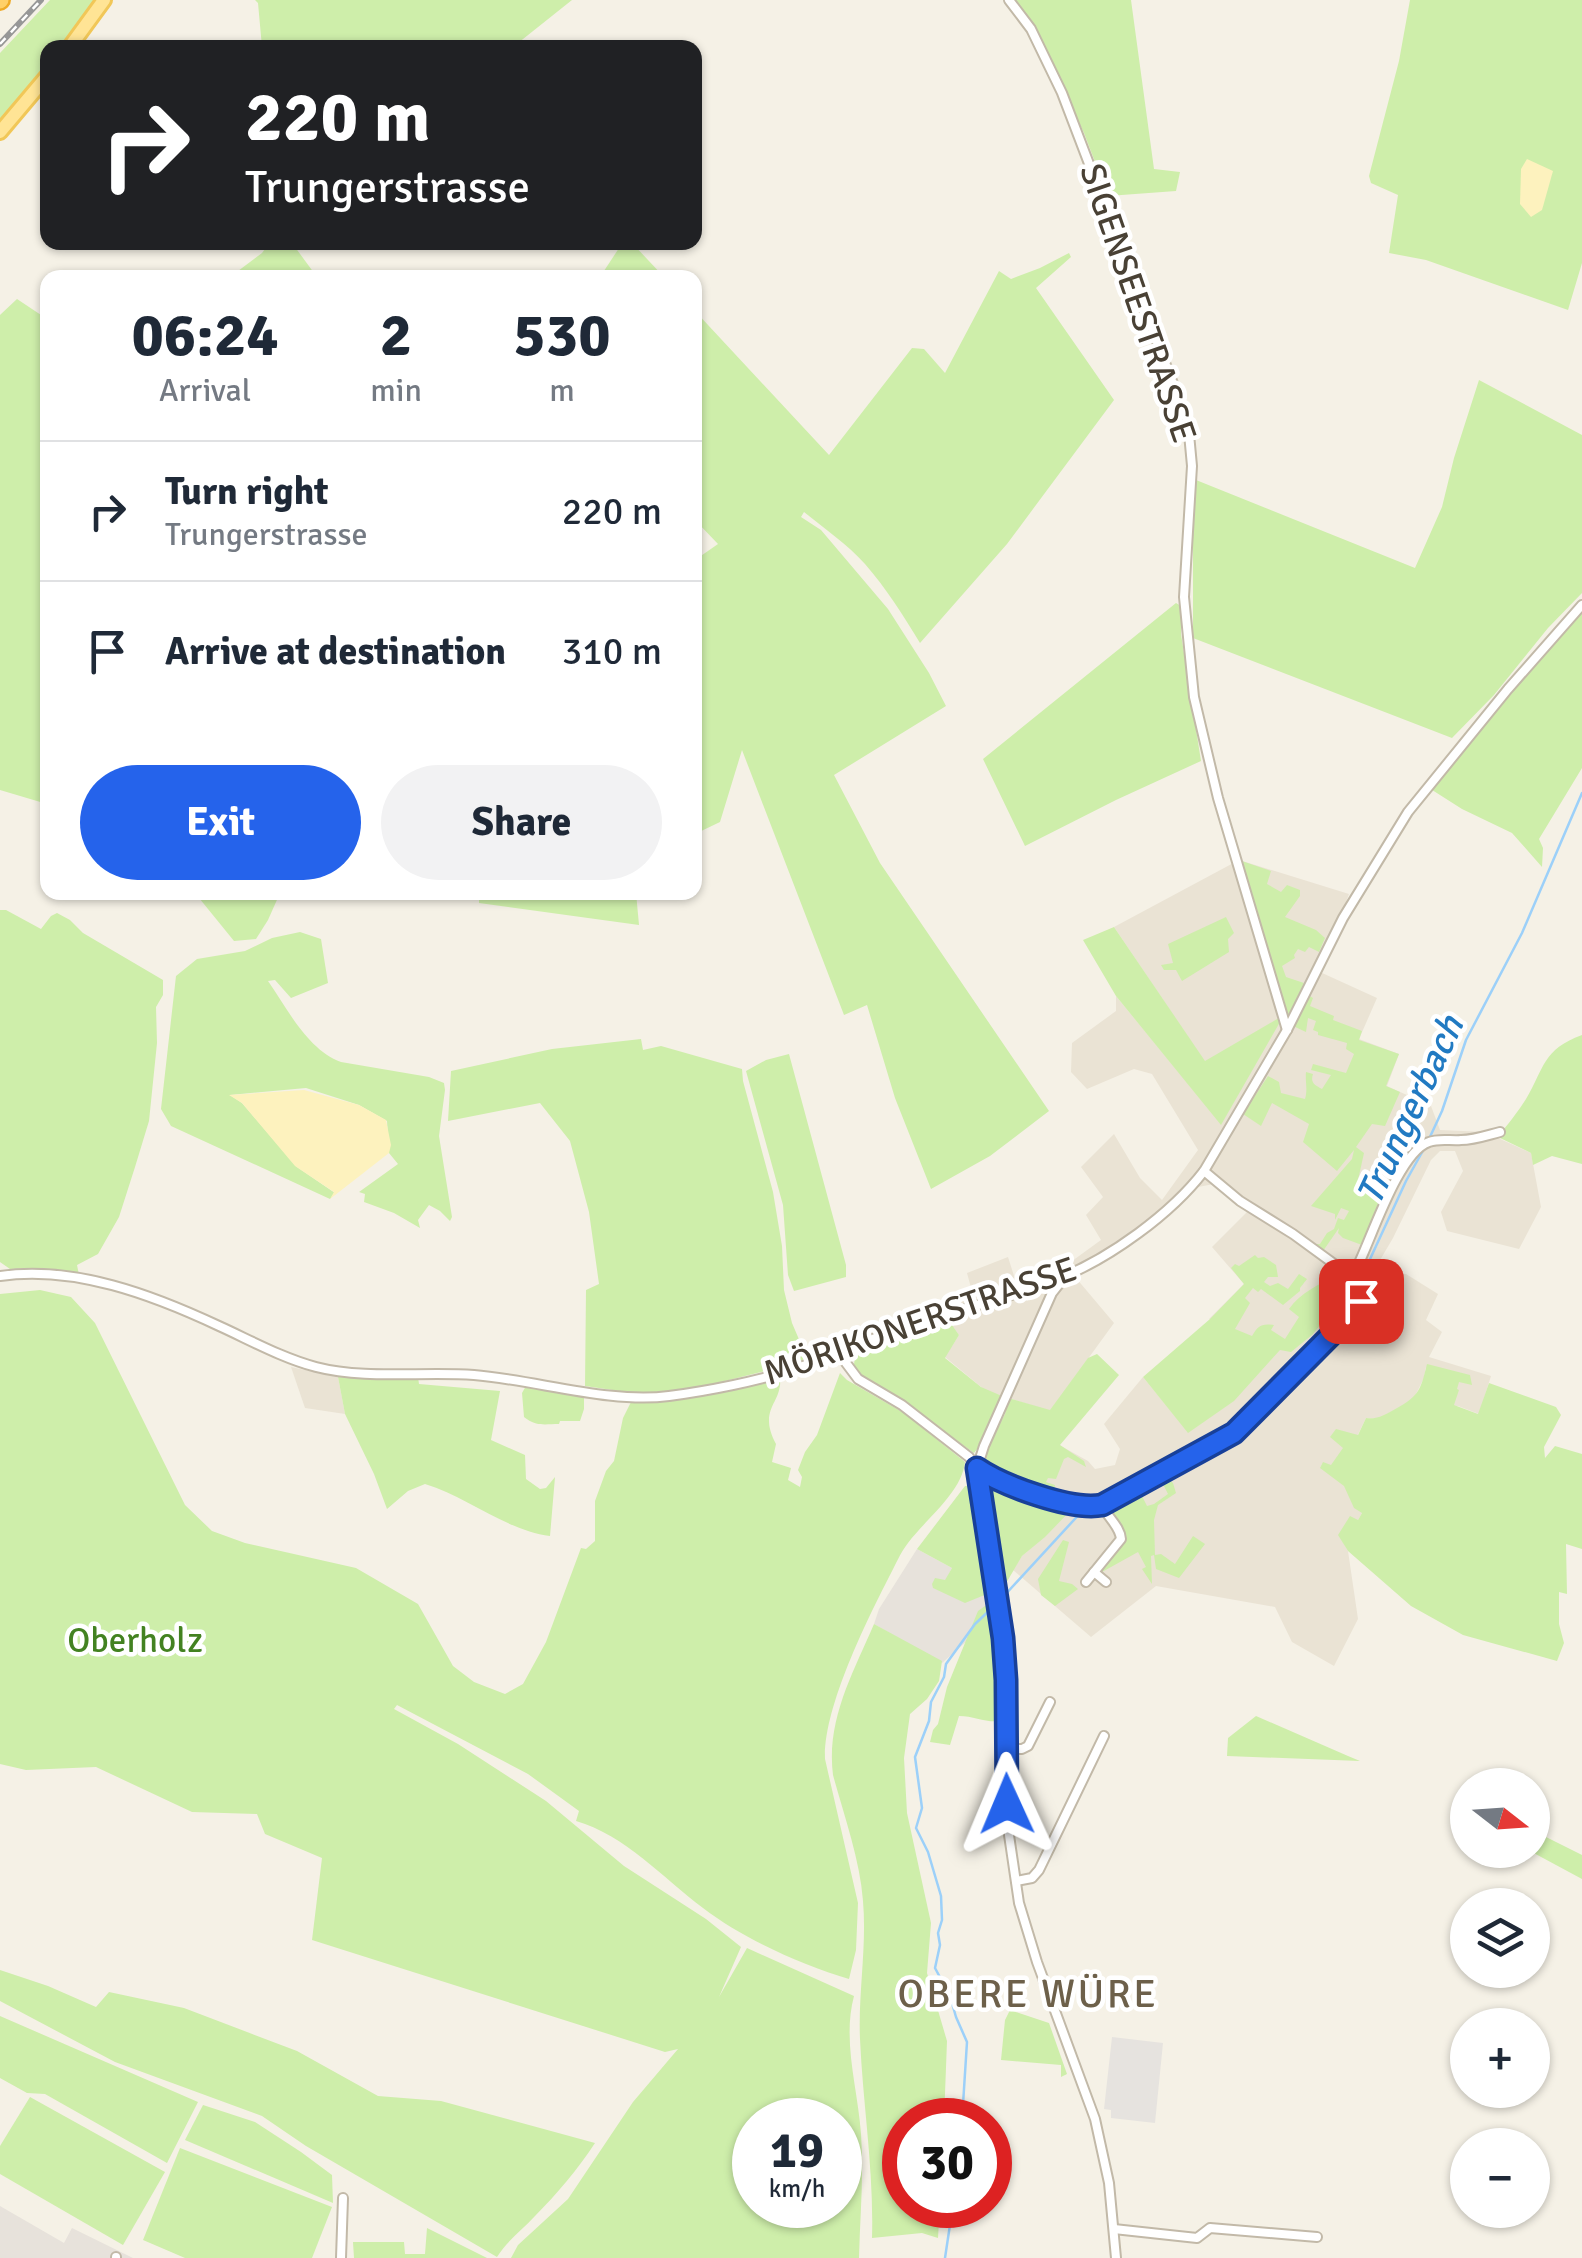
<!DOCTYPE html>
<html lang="en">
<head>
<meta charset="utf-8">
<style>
	:root { --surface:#fff; --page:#f2f2f3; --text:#1f2937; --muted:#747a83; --line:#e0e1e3; --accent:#2563eb }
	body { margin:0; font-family:Signika,sans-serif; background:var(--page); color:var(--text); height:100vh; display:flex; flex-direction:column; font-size:38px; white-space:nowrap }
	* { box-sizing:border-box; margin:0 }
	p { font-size:32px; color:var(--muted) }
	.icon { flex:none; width:55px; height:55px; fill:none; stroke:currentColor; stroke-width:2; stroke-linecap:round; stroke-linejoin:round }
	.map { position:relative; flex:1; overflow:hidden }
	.details { position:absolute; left:40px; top:270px; width:662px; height:630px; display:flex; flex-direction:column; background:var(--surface); border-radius:20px; box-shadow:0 2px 8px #0004 }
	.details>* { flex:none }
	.top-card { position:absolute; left:40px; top:40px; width:662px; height:210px; border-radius:20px; box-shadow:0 2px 8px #0004; background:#202124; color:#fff; overflow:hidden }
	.needle { width:65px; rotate:107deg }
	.tools { position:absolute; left:1450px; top:1768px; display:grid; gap:20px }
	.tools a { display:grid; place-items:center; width:100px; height:100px; border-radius:50%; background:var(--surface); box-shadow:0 2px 8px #0004; font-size:50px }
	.speed { position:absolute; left:732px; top:2098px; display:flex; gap:20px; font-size:50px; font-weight:700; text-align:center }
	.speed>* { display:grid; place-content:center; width:130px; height:130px; border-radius:50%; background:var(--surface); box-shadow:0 2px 8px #0004; line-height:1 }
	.speed small { font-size:25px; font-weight:400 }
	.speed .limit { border:15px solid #d22; background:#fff; color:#111 }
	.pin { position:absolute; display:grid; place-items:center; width:85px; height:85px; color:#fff; margin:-42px; border-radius:20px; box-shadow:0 5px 15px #0006 }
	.me { position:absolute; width:110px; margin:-55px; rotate:359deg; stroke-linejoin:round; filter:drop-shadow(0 0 8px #0008) }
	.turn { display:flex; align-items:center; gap:35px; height:210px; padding:0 40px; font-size:45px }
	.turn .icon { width:130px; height:130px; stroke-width:2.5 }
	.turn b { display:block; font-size:70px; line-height:85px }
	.eta { display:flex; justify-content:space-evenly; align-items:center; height:170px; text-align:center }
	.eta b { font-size:60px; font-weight:800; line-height:70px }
	.primary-button { display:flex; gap:20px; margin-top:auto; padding:20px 40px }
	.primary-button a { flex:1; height:115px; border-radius:60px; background:var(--accent); color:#fff; font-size:40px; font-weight:800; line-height:115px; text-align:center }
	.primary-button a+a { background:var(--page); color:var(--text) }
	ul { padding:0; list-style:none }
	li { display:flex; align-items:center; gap:30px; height:140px; padding:0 40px; border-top:2px solid var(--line) }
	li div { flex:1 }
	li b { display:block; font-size:38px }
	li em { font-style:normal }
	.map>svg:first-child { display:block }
	.residential { fill:#eae3d4 }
	.industrial { fill:#e7e2db }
	.green { fill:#ceeeaa; fill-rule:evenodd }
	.sand { fill:#fdf2be }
	.parking { fill:#e6e3df }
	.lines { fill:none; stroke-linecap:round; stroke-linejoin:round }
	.stream { stroke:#9cd0f9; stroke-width:2.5 }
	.street-casing { stroke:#c2b9a8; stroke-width:12 }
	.primary-casing { stroke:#f1c758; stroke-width:18 }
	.highway-casing { stroke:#efaa26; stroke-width:20 }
	.street { stroke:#fff; stroke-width:8 }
	.primary { stroke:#ffe495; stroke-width:12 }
	.highway { stroke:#ffd067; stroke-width:15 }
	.rail-casing { stroke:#979797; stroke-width:6 }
	.rail { stroke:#fff; stroke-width:2.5; stroke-dasharray:8; stroke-linecap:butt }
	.route-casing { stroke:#184099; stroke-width:25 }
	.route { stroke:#2563eb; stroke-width:18 }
	.labels { text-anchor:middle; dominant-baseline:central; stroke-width:9; stroke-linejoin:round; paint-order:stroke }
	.street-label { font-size:35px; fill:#494135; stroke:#fff }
	.park-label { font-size:35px; fill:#438221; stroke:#fff }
	.water-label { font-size:38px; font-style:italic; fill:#217ac2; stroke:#fff }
	.quarter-label { font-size:40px; letter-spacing:2.5px; fill:#6d604a; stroke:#fff }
</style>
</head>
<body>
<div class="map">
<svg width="1582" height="2258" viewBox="0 0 1582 2258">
	<rect width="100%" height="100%" fill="#f5f1e6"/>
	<!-- residential -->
	<g class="residential">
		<path d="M1239,860L1349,894L1320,972L1377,998L1359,1039L1399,1054L1387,1086L1431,1106L1440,1130L1485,1132L1531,1153L1541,1207L1519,1249L1447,1231L1441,1212L1463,1171L1455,1151H1440L1431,1160L1393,1238L1373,1272L1406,1274L1438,1294L1426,1320L1442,1332L1429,1357L1491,1376L1479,1414L1458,1406L1441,1405L1426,1367L1424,1378L1413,1400L1378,1419L1366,1418L1344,1463L1362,1513L1358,1520L1339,1535L1348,1551L1358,1619L1334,1666L1292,1642L1275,1607L1156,1586L1091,1637L1013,1570L1022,1556L1045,1536L1024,1493L1038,1459L1052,1441L1088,1461L1095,1469L1115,1465L1120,1449L1104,1424L1143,1377L1188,1432L1280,1348L1209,1319L1244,1284L1212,1247L1249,1210L1214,1184L1198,1187L1151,1230L1076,1278L1114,1323L1050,1411L986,1391L945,1357L959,1335L936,1304L973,1295L967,1273L1008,1257L1015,1279L1057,1272L1101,1240L1086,1215L1103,1197L1081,1167L1114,1134L1140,1178L1162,1200L1198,1150L1152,1074L1134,1069L1087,1089L1071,1072L1072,1043L1116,1011V996L1221,1124L1282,1017L1205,1062L1114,927Z"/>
		<path d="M291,1367L338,1377L345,1414L305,1408Z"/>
	</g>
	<!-- industrial -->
	<g class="industrial">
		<path d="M917,1549L952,1568L945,1581L986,1594L991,1587L996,1605L968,1640L942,1663L874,1624L879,1609Z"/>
		<path d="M0,2206L64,2243L72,2228L133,2258H0Z"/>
	</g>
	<!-- green -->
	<g class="green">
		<path d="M50,0H96L61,47L48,48L47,65L0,124V53Z"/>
		<path d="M255,0H572L513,47H262L258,3Z"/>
		<path d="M1011,0H1131L1154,169L1180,172L1176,191L1108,196L1084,133L1044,50Z"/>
		<path d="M1410,0H1582V263L1568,310L1426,260L1389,253L1398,195L1371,183L1369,176L1399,61Z"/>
		<path d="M270,242L292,243L317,277H230L262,253Z"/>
		<path d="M623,242L632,243L664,277H600Z"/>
		<path d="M1069,253L1071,257L1036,288L1114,400L1007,544L920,643C903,615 886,588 865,564C847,544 825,529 804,512L801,517L821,530L888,609L929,673L946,706L834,775L880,863L1049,1111L990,1156L931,1189L895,1098L867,1005L844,1015L742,750L720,822L695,834V560L718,544L695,520V311L829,455L912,348L924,349L945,373L999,271L1011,279L1040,268Z"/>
		<path d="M17,299L47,319V804L0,790V315Z"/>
		<path d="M1479,380L1582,435V593L1548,628L1494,695L1452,738L1193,638V535L1196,480L1415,568L1442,507L1454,458Z"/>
		<path d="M1176,603L1181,606V634L1201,761L1116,800L1025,846L983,759Z"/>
		<path d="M1582,610V768L1539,839L1543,848L1542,867L1512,833L1462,809L1429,788Z"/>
		<path d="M1239,860L1271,871L1267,884L1281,892L1287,885L1300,890V896L1285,917L1316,930L1325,938L1319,952L1309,947L1305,952L1298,949L1294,955L1295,958L1282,966L1286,977L1304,983L1288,1016L1281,1007Z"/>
		<path d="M195,893H280L268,920L256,939L234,941Z"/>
		<path d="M479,893H636L639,925L479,903Z"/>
		<path d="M0,910H6L41,929L51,916L57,913L70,920L83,933L163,980V995L156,1007L157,1043L149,1121L135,1167L119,1217L98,1254L77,1265L79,1275L39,1268L10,1269L0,1262Z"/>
		<path d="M1226,917L1234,933L1228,939L1229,952L1182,981L1176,970H1164L1161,965L1173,963L1168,944Z"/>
		<path d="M1114,927L1205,1061L1284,1015L1221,1125L1116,996L1083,940Z"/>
		<path d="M300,932L321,939L328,983L291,998L275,980L268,981C288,1010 308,1050 341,1062L429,1077L444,1083L445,1090L439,1136L452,1217L450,1221L440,1211L429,1205L418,1220L420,1228L394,1213L364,1202L365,1194L359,1192L398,1164L389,1153L387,1121L359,1105L306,1088L230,1095L242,1103L297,1167L335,1193L330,1199L171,1126L161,1109L176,976L197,959L245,951L272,938Z"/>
		<path d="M1308,995L1313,998L1310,1006L1334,1016L1333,1020L1362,1031L1359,1040L1399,1054L1386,1086L1400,1092L1385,1126L1372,1124L1356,1147L1364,1153L1358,1180L1382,1193L1362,1245L1343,1238L1338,1233L1339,1228L1323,1251L1316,1246L1317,1244H1320L1327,1233L1334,1229L1338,1218L1344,1220L1349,1211L1341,1208L1335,1220V1214L1311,1206L1352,1159L1354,1150L1337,1171L1303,1142L1309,1124L1272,1103L1261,1126L1243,1114L1268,1076L1279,1082L1281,1093L1305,1099C1308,1089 1305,1082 1306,1072L1313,1074C1310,1083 1315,1085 1322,1089L1331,1075L1311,1070L1313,1064L1346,1073L1354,1054L1346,1049L1347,1043L1318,1035V1032L1313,1030L1316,1021L1308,1018L1306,1032L1293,1026Z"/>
		<path d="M1582,1035V1164L1552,1156L1533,1165L1531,1153L1498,1137C1507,1125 1518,1112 1526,1099C1545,1067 1542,1050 1582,1035Z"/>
		<path d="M641,1039L643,1050L661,1046L742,1069L743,1081L773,1192L782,1246L784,1290L792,1323L807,1358L793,1364L709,1385L667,1392L633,1393L585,1386L586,1290L599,1284L589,1212L570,1141L540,1103L448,1121L451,1071L552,1049Z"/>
		<path d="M789,1054L846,1265V1277L794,1291L788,1275L783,1205L746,1071L766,1060Z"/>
		<path d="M1255,1255L1258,1258L1264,1257L1276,1265L1278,1277H1268L1264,1282L1270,1286L1278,1283L1288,1289L1299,1274L1307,1279L1300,1288V1291L1283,1305L1261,1289L1258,1292L1253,1288L1245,1298L1250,1303L1235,1329L1252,1336C1258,1326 1261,1323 1274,1325L1271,1330L1285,1339L1299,1317L1289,1309C1300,1293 1321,1283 1338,1275L1344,1277L1325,1313L1326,1318L1312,1335L1291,1352L1280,1350L1234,1401L1188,1433L1143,1377L1210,1319L1244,1284L1231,1268L1235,1264L1239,1266Z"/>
		<path d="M40,1290L71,1297L95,1323L185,1505L212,1531L245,1543L356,1568L418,1604L453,1666L474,1682L505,1694L523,1684L546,1642L581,1548L586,1549L595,1541V1501L606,1471L614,1461L623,1418L631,1402L659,1403V1401L780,1377C783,1404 757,1408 776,1444L772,1462L791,1468L788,1480L800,1487L802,1477L798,1470L805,1452L817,1435L840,1373L847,1380L904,1413L965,1462C962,1492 926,1519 908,1543C900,1553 895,1566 889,1577C866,1622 823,1709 825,1759L858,1903L856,1950L849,1979C801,1965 742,1938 703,1908C663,1878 625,1835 576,1821L579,1811L528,1774L397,1705L394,1709L458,1744L546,1801L624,1866L706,1919L741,1947L719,1997L747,1948L854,1996C842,2041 858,2089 861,2134C864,2176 860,2216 859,2258H511L518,2245L568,2199L633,2102L678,2049L665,2052L312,1940L322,1858L265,1834L257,1814L192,1812L96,1767L26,1770L0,1764V1294ZM755,2120H840V2205H755Z"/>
		<path d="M947,1318L959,1335L945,1358L981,1387L1002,1396L987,1436L974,1453L888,1391L853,1370L855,1358L859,1350Z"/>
		<path d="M1097,1354L1119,1375L1060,1445L1084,1461L1086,1467L1068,1457L1064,1459L1056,1479L1048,1478L1046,1482L1055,1485L1054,1491L1022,1485L986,1468L983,1456L1005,1414L1008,1398L1050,1410L1088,1358Z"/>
		<path d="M1427,1364L1470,1375L1472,1385L1459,1382L1457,1389L1459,1390L1454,1405L1478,1414L1489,1383L1556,1407L1561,1415L1544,1447L1545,1458L1555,1446L1582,1454V1549L1566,1544L1567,1594L1559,1592V1624L1564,1643L1557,1661L1463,1635L1411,1606L1348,1551L1338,1535L1350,1516L1358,1520L1362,1513L1354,1508L1344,1486L1320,1468L1323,1462L1331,1465L1343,1448L1330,1437L1336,1429L1358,1435L1366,1418C1377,1419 1380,1417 1390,1412C1418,1397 1420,1393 1427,1364Z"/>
		<path d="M338,1377H418L419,1384L500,1391L491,1440L525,1455L526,1479L540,1489L546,1488L555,1477L550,1536C505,1530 468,1497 425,1484L408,1491L387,1509L374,1474L345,1414Z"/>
		<path d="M526,1386L584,1395V1409L580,1421H560L559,1424C545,1424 536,1427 524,1417L522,1393Z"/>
		<path d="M1166,1476L1173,1483L1176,1493L1158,1505L1154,1520L1155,1555L1161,1554L1175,1564L1193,1536L1205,1544L1179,1578L1156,1569L1154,1555L1151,1556L1152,1584L1142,1569L1146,1567L1138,1552L1102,1572L1101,1569L1122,1545L1126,1537L1110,1513L1116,1508L1113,1504L1135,1491L1142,1496L1147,1506L1154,1504L1168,1494L1161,1480Z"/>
		<path d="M991,1483L1074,1507L1045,1537L1022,1556L1005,1585L997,1557L987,1485Z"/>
		<path d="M972,1485L974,1489L991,1587L987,1594L965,1603L933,1588L932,1584L935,1578L945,1580L952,1568L917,1549L965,1486Z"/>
		<path d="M1063,1540L1069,1542L1059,1581L1072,1584L1078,1589L1055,1606L1041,1595L1038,1579Z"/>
		<path d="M996,1605L1000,1721C986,1723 974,1716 959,1716L950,1745L930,1742L933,1730L938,1724L947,1687L978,1611L985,1606Z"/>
		<path d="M874,1624L942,1661L939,1681L927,1699L910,1714L904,1758L907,1813L931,1923L927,1973L947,2041L944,2120H905V2205H940L938,2238L922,2233L872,2238C874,2171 863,2106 860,2039C858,1993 867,1947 863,1901C860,1859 844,1816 833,1775C826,1720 853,1673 874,1624Z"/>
		<path d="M1256,1716L1348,1756L1360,1761L1227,1756L1228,1738Z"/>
		<path d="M1540,1834L1582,1855V1879L1530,1851L1532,1850Z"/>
		<path d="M0,1970L48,1986L96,2007L109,1992L184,2008L297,2051L378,2096L441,2101L595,2143C578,2169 557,2194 535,2216C522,2230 507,2241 497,2257L306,2146L262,2116L115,2062L0,2001Z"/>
		<path d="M1010,2010L1049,2023L1067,2074L1061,2077V2065L1001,2060L1005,2020Z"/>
		<path d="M0,2016L198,2102L167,2163L45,2094L27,2093L0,2078Z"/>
		<path d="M30,2097L165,2172L123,2245L0,2174V2146Z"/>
		<path d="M203,2105L255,2122L301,2152L332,2175L333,2203L185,2140Z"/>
		<path d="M180,2148L332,2207L312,2258H185L143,2240Z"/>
		<path d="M427,2228L487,2258H354L353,2242H404L405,2254H425Z"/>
	</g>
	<!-- sand -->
	<g class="sand">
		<path d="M1527,159L1553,171L1542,210L1531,217L1520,204L1521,169Z"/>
		<path d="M304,1090L359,1105L386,1120L391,1145L389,1153L330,1199L334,1192L295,1166L242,1103L229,1095Z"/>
	</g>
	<!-- parking -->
	<path class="parking" d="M1112,2037L1163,2043L1155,2123L1111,2118V2110L1104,2109Z"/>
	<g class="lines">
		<!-- stream -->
		<g class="stream">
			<path d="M1429,1139L1442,1111L1466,1040L1522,933L1582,793"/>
			<path d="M1359,1283L1406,1181L1425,1147"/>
			<path d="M1003,1597L1096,1496L1153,1469L1230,1424L1331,1322L1355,1290"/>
			<path d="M962,2120L967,2042L956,2017L950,1996L935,1968L940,1945L938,1933L942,1920L941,1896L928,1852L916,1828L922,1808L915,1757L929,1721L931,1702L944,1677L946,1664L975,1624L992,1608"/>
			<path d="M945,2258L953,2205"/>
		</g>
		<!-- street casing -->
		<g class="street-casing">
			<g id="street">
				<path d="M1009,0L1031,29L1062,93L1188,423L1192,466L1184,597L1194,697L1218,798L1287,1030"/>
				<path d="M1345,1272L1352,1271L1358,1265C1372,1237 1399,1152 1429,1142C1439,1138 1451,1141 1461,1140C1474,1140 1488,1135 1500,1132"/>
				<path d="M0,1276C74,1265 153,1295 219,1326C250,1340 282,1358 316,1367C366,1380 423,1371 474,1375C536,1380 610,1404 669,1396C708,1391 758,1381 795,1369C828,1357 861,1343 894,1331C948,1311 1006,1300 1060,1278C1110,1258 1171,1214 1204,1171L1287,1030L1343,918L1408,812L1508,689L1582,605"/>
				<path d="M1063,1279L1052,1293L984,1446L977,1468L1003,1638L1009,1835L1019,1903L1037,1962L1095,2119L1109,2183L1116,2258"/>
				<path d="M841,1351L846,1363L858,1379L902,1405L969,1457C972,1461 975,1466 979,1469C997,1485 1078,1510 1102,1505L1234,1433L1298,1366L1354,1312L1362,1297L1352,1277L1293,1234L1240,1201L1204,1171"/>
				<path d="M1094,1572L1106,1582"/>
				<path d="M1086,1582L1121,1539C1120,1526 1107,1517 1102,1505"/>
				<path d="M1006,1749H1022L1028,1746L1050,1702"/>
				<path d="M1016,1881L1032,1878L1039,1870L1104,1736"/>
				<path d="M1114,2229L1197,2238L1210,2228L1317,2237"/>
				<path d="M116,2258V2257"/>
				<path d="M341,2258L343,2198"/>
			</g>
		</g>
		<!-- primary casing -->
		<g class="primary-casing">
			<g id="primary">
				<path d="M69,48L104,0"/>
				<path d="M0,132L48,75"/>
			</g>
		</g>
		<!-- highway casing -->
		<g class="highway-casing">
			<path id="highway" d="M0,1L1,0"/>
		</g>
		<!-- street -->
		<use href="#street" class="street"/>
		<!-- primary -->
		<use href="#primary" class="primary"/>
		<!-- highway -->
		<use href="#highway" class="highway"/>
		<!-- rail casing -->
		<g class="rail-casing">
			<path id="rail" d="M0,44L41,0"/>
		</g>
		<!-- rail -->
		<use href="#rail" class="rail"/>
	</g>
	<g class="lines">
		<!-- route casing -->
		<g class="route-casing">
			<path id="route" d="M1007,1804L1006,1680L1003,1638L977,1468C1002,1485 1071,1511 1102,1505L1234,1433L1354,1312L1361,1301"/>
		</g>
		<!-- route -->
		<use href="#route" class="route"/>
	</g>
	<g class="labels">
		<!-- street labels -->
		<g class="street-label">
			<text transform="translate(1138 303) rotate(71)">SIGENSEESTRASSE</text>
			<text transform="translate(920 1321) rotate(-19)">MÖRIKONERSTRASSE</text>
		</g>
		<!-- park labels -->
		<g class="park-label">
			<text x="135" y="1640">Oberholz</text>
		</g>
		<!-- water labels -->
		<g class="water-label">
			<text transform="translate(1410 1110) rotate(-65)">Trungerbach</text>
		</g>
		<!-- quarter labels -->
		<g class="quarter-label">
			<text x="1028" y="1994">OBERE WÜRE</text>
		</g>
	</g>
</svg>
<div class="tools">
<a><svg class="needle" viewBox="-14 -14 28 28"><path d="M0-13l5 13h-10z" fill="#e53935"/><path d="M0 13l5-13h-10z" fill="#747a83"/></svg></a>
<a><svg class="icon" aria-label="layers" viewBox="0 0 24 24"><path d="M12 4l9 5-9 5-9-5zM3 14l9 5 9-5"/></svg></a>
<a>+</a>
<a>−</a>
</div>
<div class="speed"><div>19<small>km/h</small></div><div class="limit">30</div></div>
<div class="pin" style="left:1361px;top:1301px;background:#d93025"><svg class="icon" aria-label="arrive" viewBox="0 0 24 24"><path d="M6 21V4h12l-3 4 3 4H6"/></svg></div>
<svg class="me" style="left:1007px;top:1804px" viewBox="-20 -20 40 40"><path d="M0-17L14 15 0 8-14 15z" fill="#2563eb" stroke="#fff" stroke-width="4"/></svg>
<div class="top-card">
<div class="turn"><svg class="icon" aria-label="right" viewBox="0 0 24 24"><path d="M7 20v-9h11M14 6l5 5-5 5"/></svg><div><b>220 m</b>Trungerstrasse</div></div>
</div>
<section class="details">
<div class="eta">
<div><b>06:24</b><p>Arrival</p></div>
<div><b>2</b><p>min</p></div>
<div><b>530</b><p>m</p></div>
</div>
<ul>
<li><svg class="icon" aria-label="right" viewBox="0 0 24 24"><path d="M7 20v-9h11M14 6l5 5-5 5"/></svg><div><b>Turn right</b><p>Trungerstrasse</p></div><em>220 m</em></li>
<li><svg class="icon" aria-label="arrive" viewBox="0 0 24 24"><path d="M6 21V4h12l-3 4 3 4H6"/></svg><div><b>Arrive at destination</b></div><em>310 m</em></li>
</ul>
<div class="primary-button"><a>Exit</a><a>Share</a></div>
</section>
</div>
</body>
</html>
